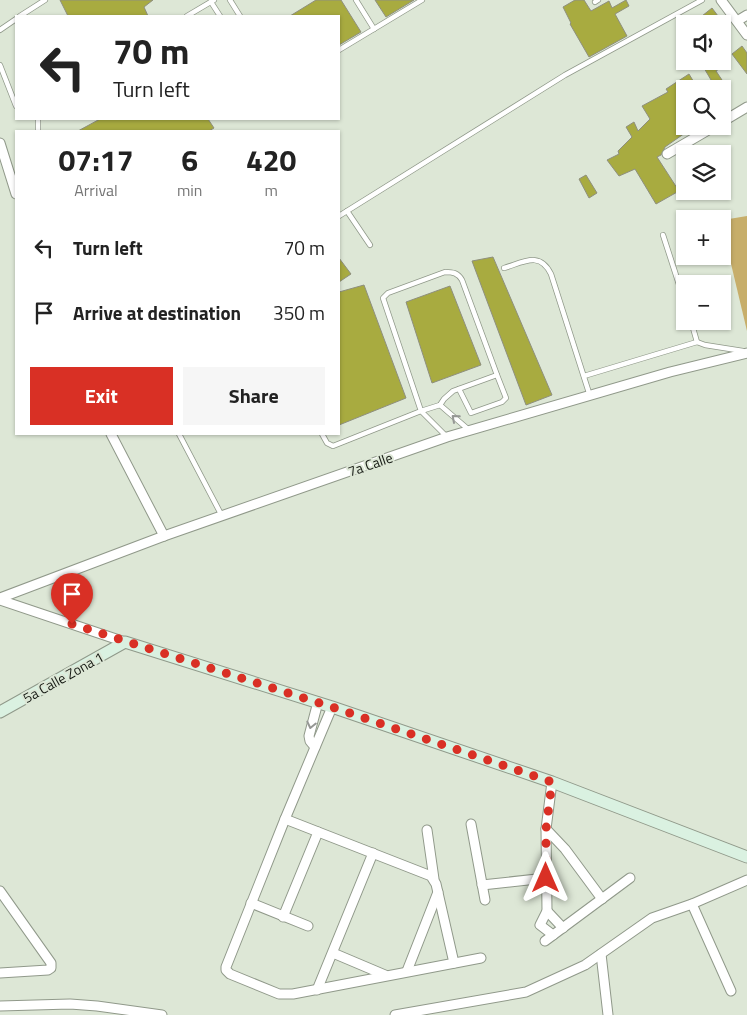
<!DOCTYPE html>
<html lang="en">
<head>
<meta charset="utf-8">
<style>
	:root { --surface:#fff; --page:#f6f6f6; --text:#222; --muted:#767676; --accent:#d93025 }
	body { margin:0; font-family:"Titillium Web",sans-serif; background:var(--page); color:var(--text); height:100vh; display:flex; flex-direction:column; font-size:19px; white-space:nowrap }
	* { box-sizing:border-box; margin:0 }
	p { font-size:16px; color:var(--muted) }
	.icon { flex:none; width:28px; height:28px; fill:none; stroke:currentColor; stroke-width:2; stroke-linecap:round; stroke-linejoin:round }
	.map { position:relative; flex:1; overflow:hidden }
	.details { position:absolute; left:15px; top:130px; width:325px; height:305px; display:flex; flex-direction:column; background:var(--surface); border-radius:0px; box-shadow:0 1px 4px #0004 }
	.details>* { flex:none }
	.guide { position:absolute; left:15px; top:15px; width:325px; height:105px; border-radius:0px; box-shadow:0 1px 4px #0004; background:#fff; color:var(--text); overflow:hidden }
	.buttons { position:absolute; left:676px; top:15px; display:grid; gap:10px }
	.buttons a { display:grid; place-items:center; width:55px; height:55px; border-radius:0px; background:var(--surface); box-shadow:0 1px 4px #0004; font-size:25px }
	.pin { position:absolute; display:grid; place-items:center; width:42px; height:42px; color:#fff; margin:-51px -21px; border-radius:50% 50% 50% 0; rotate:-45deg; box-shadow:0 0 5px #0007 }
	.pin .icon { rotate:45deg }
	.me { position:absolute; width:55px; margin:-28px; rotate:0deg; stroke-linejoin:round; filter:drop-shadow(0 0 4px #0008) }
	.turn { display:flex; align-items:center; gap:18px; height:105px; padding:0 15px; font-size:22px }
	.turn .icon { width:65px; height:65px; stroke-width:2.5 }
	.turn b { display:block; font-size:35px; line-height:42px }
	.eta { display:flex; justify-content:space-evenly; align-items:center; height:85px; text-align:center }
	.eta b { font-size:30px; font-weight:700; line-height:35px }
	.primary-button { display:flex; gap:10px; margin-top:auto; padding:10px 15px }
	.primary-button a { flex:1; height:58px; border-radius:0px; background:var(--accent); color:#fff; font-size:20px; font-weight:700; line-height:58px; text-align:center }
	.primary-button a+a { background:var(--page); color:var(--text) }
	ul { padding:0; list-style:none }
	li { display:flex; align-items:center; gap:15px; height:65px; padding:0 15px }
	li div { flex:1 }
	li b { display:block; font-size:19px }
	li em { font-style:normal }
	.map>svg:first-child { display:block }
	.green { fill:#c7ae6a }
	.building { fill:#a8ab40; stroke:#8e8f7e }
	.lines { fill:none; stroke-linecap:round; stroke-linejoin:round }
	.lane-casing { stroke:#90998a; stroke-width:6 }
	.street-casing { stroke:#90998a; stroke-width:11 }
	.secondary-casing { stroke:#90998a; stroke-width:13 }
	.lane { stroke:#fff; stroke-width:4.5 }
	.street { stroke:#fff; stroke-width:9 }
	.secondary { stroke:#daf1e1; stroke-width:11 }
	.oneway { stroke:#959794 }
	.route { stroke:#d93025; stroke-width:9; stroke-dasharray:0 16.2 }
	.labels { text-anchor:middle; dominant-baseline:central; stroke-width:4; stroke-linejoin:round; paint-order:stroke }
	.street-label { font-size:14px; fill:#141812; stroke:#dde7d6 }
</style>
</head>
<body>
<div class="map">
<svg width="747" height="1015" viewBox="0 0 747 1015">
	<rect width="100%" height="100%" fill="#dde7d6"/>
	<!-- green -->
	<path class="green" d="M747,216V331L722,226L723,220Z"/>
	<!-- building -->
	<g class="building">
		<path d="M60,0H153L144,7L148,16H68Z"/>
		<path d="M316,0H341L361,32L339,45V16H290Z"/>
		<path d="M375,0H414L386,17Z"/>
		<path d="M575,0H584L591,11L609,1L612,8L626,0L629,6L615,14L627,36L589,57L570,24L571,23L563,7Z"/>
		<path d="M712,8L724,24H707L702,16Z"/>
		<path d="M742,46L747,53V74L732,54Z"/>
		<path d="M715,61H718L722,67L716,71L722,80L714,85L704,68Z"/>
		<path d="M689,74L698,89H685V126H695L665,147L661,155L657,157L679,191L656,204L635,169L619,176L607,160L619,154L618,151L632,137L626,127L634,122L638,131L650,119L642,106L668,92L666,89Z"/>
		<path d="M100,119H208L214,128L209,131H78Z"/>
		<path d="M586,175L597,193L589,198L579,179Z"/>
		<path d="M493,257L552,395L526,405L472,261Z"/>
		<path d="M339,258L351,274L339,282Z"/>
		<path d="M364,285L406,398L339,425V292Z"/>
		<path d="M450,286L481,365L432,383L406,302Z"/>
	</g>
	<g class="lines">
		<!-- lane casing -->
		<g class="lane-casing">
			<g id="lane">
				<path d="M230,0L240,16"/>
				<path d="M356,0L374,29"/>
				<path d="M211,2L220,16"/>
				<path d="M595,2L598,0"/>
				<path d="M20,16L45,0"/>
				<path d="M187,16L214,0"/>
				<path d="M0,30L16,19"/>
				<path d="M339,50L422,0"/>
				<path d="M0,65L16,106"/>
				<path d="M38,131V119"/>
				<path d="M347,211L370,245"/>
				<path d="M339,216L565,75L702,0"/>
				<path d="M663,235L685,303"/>
				<path d="M504,268C524,262 540,251 551,274L590,396"/>
				<path d="M691,321L697,342"/>
				<path d="M584,376L697,342L705,345L743,351"/>
				<path d="M459,389L471,413L502,402L506,398L497,375"/>
				<path d="M440,405L469,430"/>
				<path d="M179,434L222,516"/>
				<path d="M322,434L327,443L333,446L421,411L383,298L388,293L445,272C453,272 458,273 462,280L497,375L453,391L444,399L440,405L421,411L446,436"/>
			</g>
		</g>
		<!-- street casing -->
		<g class="street-casing">
			<g id="street">
				<path d="M721,0L747,35"/>
				<path d="M737,21L747,15"/>
				<path d="M722,122L747,107"/>
				<path d="M0,143L16,194"/>
				<path d="M667,154L715,126"/>
				<path d="M111,434L164,536"/>
				<path d="M0,598L164,536L447,437L670,372L747,353"/>
				<path d="M0,600L125,642"/>
				<path d="M332,707L285,819L226,967V970L230,974L279,994H293L481,958"/>
				<path d="M315,747L310,741L309,736L318,702"/>
				<path d="M552,782L546,829L547,911L540,925L553,935"/>
				<path d="M285,819L431,876L436,884L454,963"/>
				<path d="M471,824L485,900"/>
				<path d="M546,829L565,849L602,899"/>
				<path d="M427,830L434,879"/>
				<path d="M482,885L546,878"/>
				<path d="M0,891L51,963V968L48,970L0,973"/>
				<path d="M251,903L308,926"/>
				<path d="M692,904L731,991"/>
				<path d="M547,911L563,928"/>
				<path d="M283,917L318,832"/>
				<path d="M545,941L630,878"/>
				<path d="M333,953L385,975"/>
				<path d="M601,954L608,1015"/>
				<path d="M407,971L438,892"/>
				<path d="M317,990L373,853"/>
				<path d="M0,1006L70,1004L97,1006L162,1015"/>
				<path d="M395,1015L526,992L585,965L652,918L692,904L747,880"/>
			</g>
		</g>
		<!-- secondary casing -->
		<g class="secondary-casing">
			<path id="secondary" d="M0,712L125,642L332,707L552,782L747,857"/>
		</g>
		<!-- lane -->
		<use href="#lane" class="lane"/>
		<!-- street -->
		<use href="#street" class="street"/>
		<!-- secondary -->
		<use href="#secondary" class="secondary"/>
	</g>
	<!-- one-way arrows -->
	<defs><path id="oneway-chevron" d="M-2-3.5L2.5 0L-2 3.5" fill="none" stroke-width="1.6" stroke-linecap="round" stroke-linejoin="round" transform="scale(1.25)"/></defs>
	<g class="oneway">
		<use href="#oneway-chevron" transform="translate(455 418) rotate(-139)"/>
		<use href="#oneway-chevron" transform="translate(311 725) rotate(103)"/>
	</g>
	<g class="lines">
		<!-- route -->
		<path class="route" d="M72,624L332,707L552,782L546,829V878"/>
	</g>
	<g class="labels">
		<!-- street labels -->
		<g class="street-label">
			<text transform="translate(370 464) rotate(-19)">7a Calle</text>
			<text transform="translate(63 677) rotate(-29)">5a Calle Zona 1</text>
		</g>
	</g>
</svg>
<div class="buttons">
<a><svg class="icon" aria-label="sound" viewBox="0 0 24 24"><path d="M4 9h4l5-4v14l-5-4H4zM17 9q2 3 0 6"/></svg></a>
<a><svg class="icon" aria-label="search" viewBox="0 0 24 24"><circle cx="10" cy="10" r="6"/><path d="M15 15l6 6"/></svg></a>
<a><svg class="icon" aria-label="layers" viewBox="0 0 24 24"><path d="M12 4l9 5-9 5-9-5zM3 14l9 5 9-5"/></svg></a>
<a>+</a>
<a>−</a>
</div>
<div class="pin" style="left:72px;top:624px;background:#d93025"><svg class="icon" aria-label="arrive" viewBox="0 0 24 24"><path d="M6 21V4h12l-3 4 3 4H6"/></svg></div>
<svg class="me" style="left:546px;top:878px" viewBox="-20 -20 40 40"><path d="M0-17L14 15 0 8-14 15z" fill="#d93025" stroke="#fff" stroke-width="4"/></svg>
<div class="guide">
<div class="turn"><svg class="icon" aria-label="left" viewBox="0 0 24 24"><path d="M17 20v-9H6M10 6l-5 5 5 5"/></svg><div><b>70 m</b>Turn left</div></div>
</div>
<section class="details">
<div class="eta">
<div><b>07:17</b><p>Arrival</p></div>
<div><b>6</b><p>min</p></div>
<div><b>420</b><p>m</p></div>
</div>
<ul>
<li><svg class="icon" aria-label="left" viewBox="0 0 24 24"><path d="M17 20v-9H6M10 6l-5 5 5 5"/></svg><div><b>Turn left</b></div><em>70 m</em></li>
<li><svg class="icon" aria-label="arrive" viewBox="0 0 24 24"><path d="M6 21V4h12l-3 4 3 4H6"/></svg><div><b>Arrive at destination</b></div><em>350 m</em></li>
</ul>
<div class="primary-button"><a>Exit</a><a>Share</a></div>
</section>
</div>
</body>
</html>
